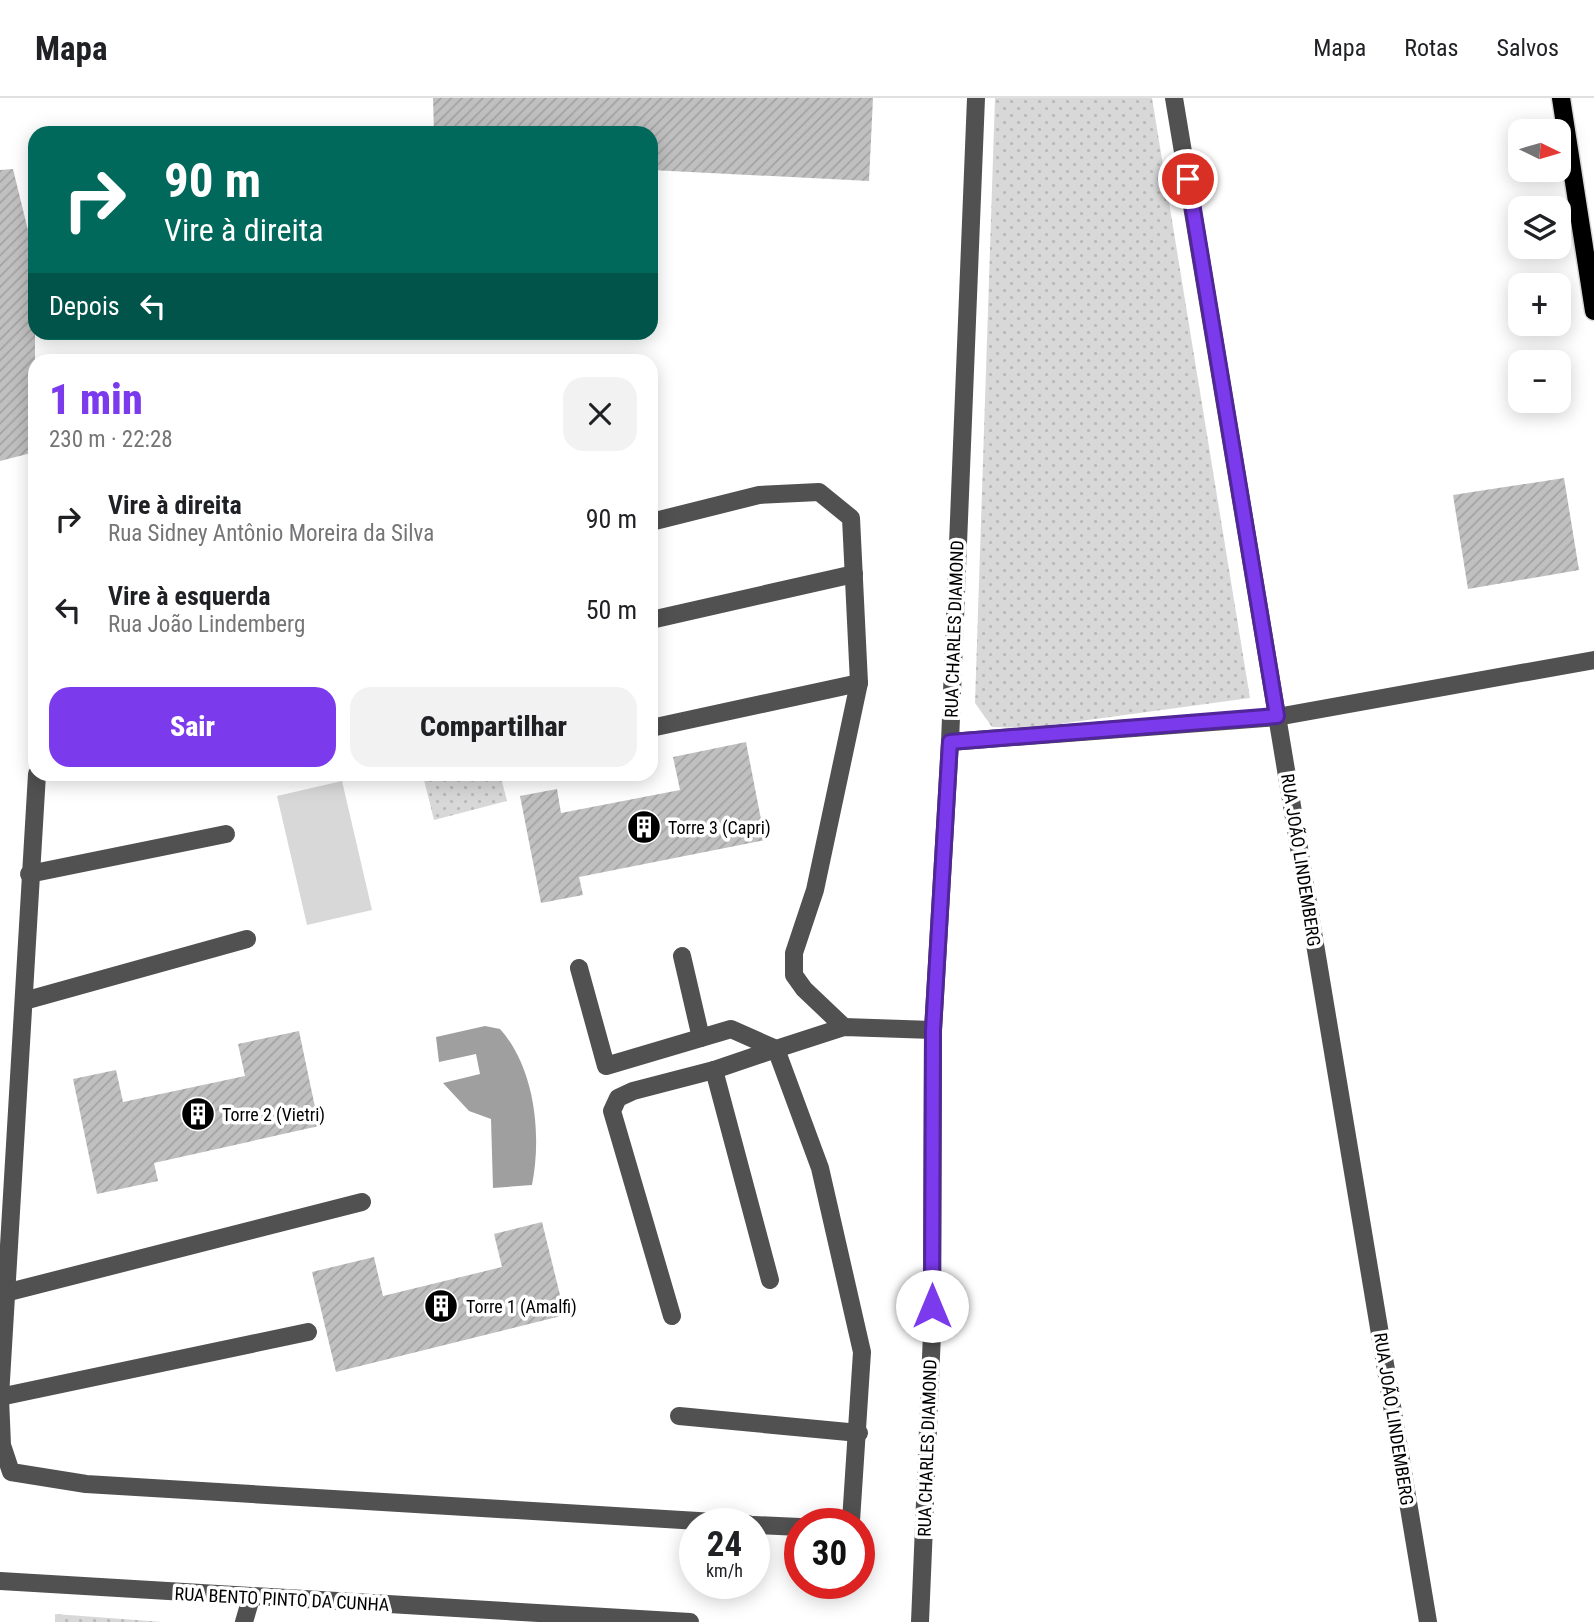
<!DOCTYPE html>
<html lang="pt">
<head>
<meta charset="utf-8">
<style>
	:root { --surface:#fff; --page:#f2f2f2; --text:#202124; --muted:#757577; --line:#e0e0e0; --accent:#7c3aed }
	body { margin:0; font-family:"Roboto Condensed",sans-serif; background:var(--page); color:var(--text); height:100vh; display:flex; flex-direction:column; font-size:26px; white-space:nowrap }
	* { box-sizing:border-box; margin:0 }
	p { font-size:23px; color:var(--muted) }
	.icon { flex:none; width:38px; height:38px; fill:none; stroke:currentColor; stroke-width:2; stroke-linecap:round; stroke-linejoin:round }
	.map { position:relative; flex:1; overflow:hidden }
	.details { position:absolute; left:28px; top:256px; width:630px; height:427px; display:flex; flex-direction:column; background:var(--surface); border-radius:21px; box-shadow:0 4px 18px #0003 }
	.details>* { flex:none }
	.top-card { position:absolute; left:28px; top:28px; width:630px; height:214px; border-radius:21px; box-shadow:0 4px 18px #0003; background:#00695c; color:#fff; overflow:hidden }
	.needle { width:46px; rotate:95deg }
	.controls { position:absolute; left:1508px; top:21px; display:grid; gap:14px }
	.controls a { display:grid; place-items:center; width:63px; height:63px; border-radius:14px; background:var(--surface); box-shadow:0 4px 18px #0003; font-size:35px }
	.speed { position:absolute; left:679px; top:1410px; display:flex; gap:14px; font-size:35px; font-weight:700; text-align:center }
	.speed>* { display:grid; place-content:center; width:91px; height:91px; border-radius:50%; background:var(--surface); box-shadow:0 4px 18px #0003; line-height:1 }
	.speed small { font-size:18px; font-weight:400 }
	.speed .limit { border:10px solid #d22; background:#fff; color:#111 }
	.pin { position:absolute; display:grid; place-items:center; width:60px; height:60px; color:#fff; margin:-30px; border:4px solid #fff; border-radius:50%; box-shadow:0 2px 7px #0007 }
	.me { position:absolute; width:77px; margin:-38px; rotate:0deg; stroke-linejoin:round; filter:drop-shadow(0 0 5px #0008) }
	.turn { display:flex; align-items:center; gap:24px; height:147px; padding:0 21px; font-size:32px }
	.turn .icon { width:91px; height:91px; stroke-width:2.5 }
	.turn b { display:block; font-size:49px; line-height:60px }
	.then { display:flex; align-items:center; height:66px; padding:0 21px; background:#0003; gap:14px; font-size:26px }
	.round { display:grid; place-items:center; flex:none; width:74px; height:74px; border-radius:21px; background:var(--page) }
	.headline { display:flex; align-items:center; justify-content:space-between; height:119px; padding:0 21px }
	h1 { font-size:42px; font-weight:800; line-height:52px; color:var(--accent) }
	.button { display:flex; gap:14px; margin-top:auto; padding:14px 21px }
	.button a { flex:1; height:80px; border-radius:21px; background:var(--accent); color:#fff; font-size:28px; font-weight:800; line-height:80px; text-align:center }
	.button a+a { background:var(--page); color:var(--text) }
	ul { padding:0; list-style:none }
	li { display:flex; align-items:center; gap:21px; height:91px; padding:0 21px }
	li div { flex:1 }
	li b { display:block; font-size:26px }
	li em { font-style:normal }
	header { display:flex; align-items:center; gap:42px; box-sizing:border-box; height:98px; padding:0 35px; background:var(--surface); border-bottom:2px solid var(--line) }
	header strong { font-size:33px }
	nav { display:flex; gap:38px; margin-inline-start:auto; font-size:24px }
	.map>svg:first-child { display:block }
	.grass { fill:#d8d8d8 }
	.park { fill:url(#park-dots) }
	.water { fill:#9f9f9f }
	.building { fill:url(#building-hatch) }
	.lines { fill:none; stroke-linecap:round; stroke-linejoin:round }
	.major-casing { stroke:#dbdbdb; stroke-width:21 }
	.minor { stroke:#515151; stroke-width:18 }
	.major { stroke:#000; stroke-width:18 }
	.route-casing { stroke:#51269a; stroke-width:18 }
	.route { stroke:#7c3aed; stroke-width:12 }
	.labels { text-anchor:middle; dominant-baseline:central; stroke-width:7; stroke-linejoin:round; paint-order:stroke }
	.street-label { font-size:18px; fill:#000; stroke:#fff }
	.poi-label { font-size:18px; fill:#000; stroke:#fff; text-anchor:start }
</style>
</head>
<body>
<header>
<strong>Mapa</strong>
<nav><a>Mapa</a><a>Rotas</a><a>Salvos</a></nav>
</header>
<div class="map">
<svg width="1594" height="1524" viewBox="0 0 1594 1524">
	<defs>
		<pattern id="park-dots" width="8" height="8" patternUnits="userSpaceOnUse" patternTransform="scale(1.75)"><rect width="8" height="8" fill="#d8d8d8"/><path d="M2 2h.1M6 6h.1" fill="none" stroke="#b8b8b8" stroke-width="1.8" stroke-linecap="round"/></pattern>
		<pattern id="building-hatch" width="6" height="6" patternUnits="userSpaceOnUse" patternTransform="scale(1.75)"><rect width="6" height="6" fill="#c0c0c0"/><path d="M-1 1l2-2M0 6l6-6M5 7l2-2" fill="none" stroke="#a3a3a3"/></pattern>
	</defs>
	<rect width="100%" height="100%" fill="#fff"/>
	<!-- grass -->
	<path class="grass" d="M342,683L372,812L307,827L277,698Z"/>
	<!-- park -->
	<g class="park">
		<path d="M995,0H1152L1250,600L1029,630L992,629L975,605Z"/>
		<path d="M433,676H500L507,703L434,722L423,678Z"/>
		<path d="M55,1516L163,1524H55Z"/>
	</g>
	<!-- water -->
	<path class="water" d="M485,928L500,931C535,970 542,1037 532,1087L493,1090L491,1021L469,1013L443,985L480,976L476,956L439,964L436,939Z"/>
	<!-- building -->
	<g class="building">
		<path d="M433,0H873L869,83L651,72V35H434Z"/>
		<path d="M13,71L35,161V354L0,363V72Z"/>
		<path d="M1564,380L1579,472L1468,491L1453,397Z"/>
		<path d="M746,644L765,742L579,779L583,797L541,805L520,698L557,691L561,715L680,692L673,659Z"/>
		<path d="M299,933L319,1028L154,1065L158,1083L97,1096L73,981L116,972L123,1004L245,978L238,946Z"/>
		<path d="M542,1124L565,1217L336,1274L312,1174L374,1159L383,1198L502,1169L494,1136Z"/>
	</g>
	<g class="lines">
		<!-- major casing -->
		<g class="major-casing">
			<path id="major" d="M1561,0L1594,213"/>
		</g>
		<!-- minor -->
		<g class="minor">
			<path d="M1174,0L1428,1524"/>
			<path d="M651,424L759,397L819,394L851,420L859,585L815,792L794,855V877L804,891L844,929"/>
			<path d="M651,522L854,476"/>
			<path d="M651,630L859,585"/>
			<path d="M950,644L1277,619L1594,562"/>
			<path d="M37,676L0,1299L308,1234"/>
			<path d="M29,776L226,736"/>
			<path d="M682,858L701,940"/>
			<path d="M579,870L606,968L731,931L776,951"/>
			<path d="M24,903L247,841"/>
			<path d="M714,972L770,1182"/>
			<path d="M9,1194L362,1104"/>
			<path d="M672,1218L612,1013L618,1000L633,993L714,972L776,951"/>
			<path d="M0,1300L2,1347L11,1374L86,1386L748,1426"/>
			<path d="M679,1318L859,1335"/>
			<path d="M845,1426L851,1423L862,1254L820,1070L776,951L844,929L933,932"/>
			<path d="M754,1427L800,1429"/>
			<path d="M0,1483L690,1524"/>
			<path d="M244,1524L251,1500"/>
			<path d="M920,1524L932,1235L933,932L950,644L976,0"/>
		</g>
		<!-- major -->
		<use href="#major" class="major"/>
	</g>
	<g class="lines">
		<!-- route casing -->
		<g class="route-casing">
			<path id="route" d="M932,1208L933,932L950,644L1277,618L1188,81"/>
		</g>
		<!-- route -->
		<use href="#route" class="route"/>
	</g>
	<!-- icons -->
	<defs>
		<g id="building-disc" transform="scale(1.75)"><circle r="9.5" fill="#000" stroke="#fff"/><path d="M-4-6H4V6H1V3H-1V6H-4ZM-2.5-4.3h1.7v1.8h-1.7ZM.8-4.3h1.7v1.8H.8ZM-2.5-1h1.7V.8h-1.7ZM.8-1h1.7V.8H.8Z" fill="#fff"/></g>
	</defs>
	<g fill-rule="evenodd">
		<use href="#building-disc" x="644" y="729"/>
		<use href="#building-disc" x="198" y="1016"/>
		<use href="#building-disc" x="441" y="1208"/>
	</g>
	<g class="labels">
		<!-- street labels -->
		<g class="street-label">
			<text transform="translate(954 531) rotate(-88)">RUA CHARLES DIAMOND</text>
			<text transform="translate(1301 762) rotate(81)">RUA JOÃO LINDEMBERG</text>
			<text transform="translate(1394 1321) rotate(81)">RUA JOÃO LINDEMBERG</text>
			<text transform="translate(927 1350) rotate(-88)">RUA CHARLES DIAMOND</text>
			<text transform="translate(282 1501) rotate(3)">RUA BENTO PINTO DA CUNHA</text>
		</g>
		<!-- poi labels -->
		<g class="poi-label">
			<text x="668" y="729">Torre 3 (Capri)</text>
			<text x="222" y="1016">Torre 2 (Vietri)</text>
			<text x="466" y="1208">Torre 1 (Amalfi)</text>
		</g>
	</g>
</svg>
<div class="controls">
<a><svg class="needle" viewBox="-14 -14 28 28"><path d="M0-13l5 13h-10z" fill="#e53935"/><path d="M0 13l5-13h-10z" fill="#757577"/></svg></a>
<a><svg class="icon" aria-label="layers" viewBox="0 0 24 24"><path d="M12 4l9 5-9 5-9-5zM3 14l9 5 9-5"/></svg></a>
<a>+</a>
<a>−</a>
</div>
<div class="speed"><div>24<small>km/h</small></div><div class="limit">30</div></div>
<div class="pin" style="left:1188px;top:81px;background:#d93025"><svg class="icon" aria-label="arrive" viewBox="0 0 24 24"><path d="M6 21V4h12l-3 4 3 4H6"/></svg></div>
<svg class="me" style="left:932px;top:1208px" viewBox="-20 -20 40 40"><circle r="19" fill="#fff"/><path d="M0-13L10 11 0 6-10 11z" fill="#7c3aed"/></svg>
<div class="top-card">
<div class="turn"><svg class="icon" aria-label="right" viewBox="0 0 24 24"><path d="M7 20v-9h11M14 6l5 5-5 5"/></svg><div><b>90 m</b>Vire à direita</div></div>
<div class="then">Depois<svg class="icon" aria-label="left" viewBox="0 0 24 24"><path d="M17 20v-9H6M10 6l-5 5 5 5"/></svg></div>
</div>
<section class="details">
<div class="headline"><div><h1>1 min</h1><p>230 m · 22:28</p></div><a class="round"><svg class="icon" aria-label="close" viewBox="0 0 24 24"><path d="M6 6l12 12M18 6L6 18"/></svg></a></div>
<ul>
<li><svg class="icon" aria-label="right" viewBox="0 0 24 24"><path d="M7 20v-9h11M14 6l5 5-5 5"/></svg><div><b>Vire à direita</b><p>Rua Sidney Antônio Moreira da Silva</p></div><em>90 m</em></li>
<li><svg class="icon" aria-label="left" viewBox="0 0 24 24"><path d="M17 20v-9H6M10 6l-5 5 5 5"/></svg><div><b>Vire à esquerda</b><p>Rua João Lindemberg</p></div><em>50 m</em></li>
</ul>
<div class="button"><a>Sair</a><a>Compartilhar</a></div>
</section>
</div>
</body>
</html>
